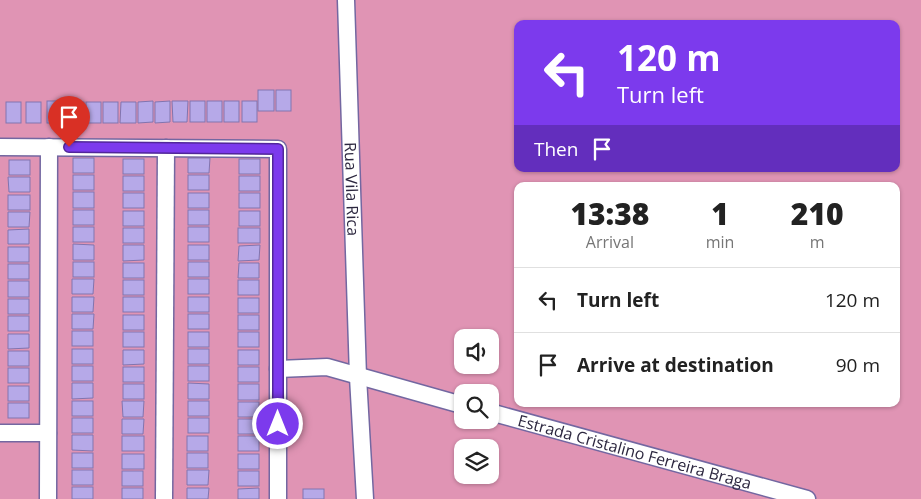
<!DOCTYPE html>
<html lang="en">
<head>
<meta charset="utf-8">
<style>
	:root { --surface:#fff; --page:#f2f2f2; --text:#222; --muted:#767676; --line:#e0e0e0 }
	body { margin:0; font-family:"Open Sans",sans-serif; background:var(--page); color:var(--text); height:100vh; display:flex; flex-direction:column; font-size:19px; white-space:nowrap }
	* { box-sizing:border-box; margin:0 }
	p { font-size:16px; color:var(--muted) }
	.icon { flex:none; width:28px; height:28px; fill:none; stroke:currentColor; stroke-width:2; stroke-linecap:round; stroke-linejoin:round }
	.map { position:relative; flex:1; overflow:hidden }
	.drawer { position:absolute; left:514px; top:182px; width:386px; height:225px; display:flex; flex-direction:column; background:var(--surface); border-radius:10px; box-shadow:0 1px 4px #0004 }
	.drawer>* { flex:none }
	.guide { position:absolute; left:514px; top:20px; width:386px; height:152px; border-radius:10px; box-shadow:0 1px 4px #0004; background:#7c3aed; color:#fff; overflow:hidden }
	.buttons { position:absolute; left:454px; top:329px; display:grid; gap:10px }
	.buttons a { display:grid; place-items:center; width:45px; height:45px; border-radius:10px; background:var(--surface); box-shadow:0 1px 4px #0004; font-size:25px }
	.pin { position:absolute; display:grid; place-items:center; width:42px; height:42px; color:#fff; margin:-51px -21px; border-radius:50% 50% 50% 0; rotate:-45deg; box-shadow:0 0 5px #0007 }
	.pin .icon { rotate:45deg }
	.me { position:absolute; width:55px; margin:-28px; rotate:0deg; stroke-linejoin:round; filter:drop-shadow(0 0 4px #0008) }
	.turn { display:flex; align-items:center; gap:18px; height:105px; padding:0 20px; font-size:22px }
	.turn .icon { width:65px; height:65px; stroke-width:2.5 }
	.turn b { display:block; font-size:35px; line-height:42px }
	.then { display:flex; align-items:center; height:48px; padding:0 20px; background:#0003; gap:10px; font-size:19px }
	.eta { display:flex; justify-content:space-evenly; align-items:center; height:85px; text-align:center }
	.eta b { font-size:30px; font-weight:800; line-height:35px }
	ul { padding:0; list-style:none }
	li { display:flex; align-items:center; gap:15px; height:65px; padding:0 20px; border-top:1px solid var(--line) }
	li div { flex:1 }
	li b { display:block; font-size:19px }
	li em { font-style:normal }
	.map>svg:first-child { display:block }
	.green { fill:#e094b4; fill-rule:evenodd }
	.building { fill:#b6a9e8; stroke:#8174af }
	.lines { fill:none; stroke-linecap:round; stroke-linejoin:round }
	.minor-casing { stroke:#7367a1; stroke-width:19 }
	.minor { stroke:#fff; stroke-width:16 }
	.route-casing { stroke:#51269a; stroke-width:12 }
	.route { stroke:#7c3aed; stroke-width:9 }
	.labels { text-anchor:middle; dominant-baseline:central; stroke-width:5; stroke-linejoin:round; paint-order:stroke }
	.street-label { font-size:16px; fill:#2c273f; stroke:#f0edfb }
</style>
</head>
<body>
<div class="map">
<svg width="921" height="499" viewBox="0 0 921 499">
	<rect width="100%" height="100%" fill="#d0c6fa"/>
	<!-- green -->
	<path class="green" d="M0,0H921V499H0ZM518,24H896V169H518ZM518,186H896V404H518ZM462,338H490V365H462ZM462,392H490V420H462ZM462,448H490V475H462Z"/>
	<!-- building -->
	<g class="building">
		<rect x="258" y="90" width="16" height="21"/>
		<rect x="276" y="90" width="15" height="21"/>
		<rect x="47" y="101" width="15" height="22"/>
		<path d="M153,101V122L138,123V102Z"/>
		<path d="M170,101V122L155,123V102Z"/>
		<path d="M172,101H188L187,122H173Z"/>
		<rect x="190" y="101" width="15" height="21"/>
		<rect x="207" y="101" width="15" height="21"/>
		<rect x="224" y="101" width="15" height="21"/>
		<rect x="242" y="101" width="15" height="21"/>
		<rect x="6" y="102" width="15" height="21"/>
		<rect x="26" y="102" width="15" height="21"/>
		<rect x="69" y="102" width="15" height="21"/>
		<rect x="86" y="102" width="15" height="21"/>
		<rect x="103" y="102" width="15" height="21"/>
		<path d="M121,102H136V123H120Z"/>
		<rect x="73" y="158" width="21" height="15"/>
		<path d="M188,158H210L209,173H188Z"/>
		<rect x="123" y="159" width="21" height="15"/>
		<rect x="239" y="159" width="21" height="15"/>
		<rect x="9" y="160" width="21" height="15"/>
		<rect x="73" y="175" width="21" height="15"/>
		<rect x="188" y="175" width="21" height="15"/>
		<rect x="123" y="176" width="21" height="15"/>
		<rect x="239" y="176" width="21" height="15"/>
		<path d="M8,177H30V192H9Z"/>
		<rect x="73" y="192" width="21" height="16"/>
		<rect x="123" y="193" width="21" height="15"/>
		<rect x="188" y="193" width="21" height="15"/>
		<rect x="239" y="193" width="21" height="15"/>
		<rect x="8" y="195" width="22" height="15"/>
		<rect x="73" y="210" width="21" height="15"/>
		<rect x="188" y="210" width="21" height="15"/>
		<rect x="123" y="211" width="21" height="15"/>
		<rect x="239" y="211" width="21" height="15"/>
		<path d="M8,212H30L29,227H8Z"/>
		<rect x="73" y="227" width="21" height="15"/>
		<rect x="188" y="227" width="21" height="15"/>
		<rect x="123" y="228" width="21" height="15"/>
		<rect x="238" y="228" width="22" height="15"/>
		<path d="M29,229V244H8V230Z"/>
		<path d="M73,244L94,245V260H73Z"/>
		<path d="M123,245H144V260L123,261Z"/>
		<rect x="188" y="245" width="21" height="15"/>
		<path d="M260,245L259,260L238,261L239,246Z"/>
		<rect x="8" y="247" width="21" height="15"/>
		<rect x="73" y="262" width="21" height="15"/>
		<rect x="188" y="262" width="21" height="15"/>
		<rect x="123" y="263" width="21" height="15"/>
		<path d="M239,263H259V278H238Z"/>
		<rect x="8" y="264" width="21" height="15"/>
		<path d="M72,279H94L93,294H72Z"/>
		<rect x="188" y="279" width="21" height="15"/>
		<rect x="123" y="280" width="21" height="15"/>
		<rect x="238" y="280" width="21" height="15"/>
		<rect x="8" y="281" width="21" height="16"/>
		<path d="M72,297H94L93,312H72Z"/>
		<rect x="123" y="297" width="21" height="15"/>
		<rect x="188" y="297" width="21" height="15"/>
		<rect x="238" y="298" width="21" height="15"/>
		<rect x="8" y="299" width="21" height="15"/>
		<path d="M72,314H94L93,329H72Z"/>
		<rect x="188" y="314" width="21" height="15"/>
		<rect x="123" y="315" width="21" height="15"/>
		<rect x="238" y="315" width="21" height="15"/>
		<rect x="8" y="316" width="21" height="15"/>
		<rect x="72" y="331" width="21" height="15"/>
		<rect x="123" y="332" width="21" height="15"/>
		<rect x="188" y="332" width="21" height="15"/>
		<rect x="238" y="332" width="21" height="15"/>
		<path d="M8,334H29V348L8,349Z"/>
		<rect x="72" y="349" width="21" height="15"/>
		<rect x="188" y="349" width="21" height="15"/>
		<path d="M123,350H144V364L123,365Z"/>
		<rect x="238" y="350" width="21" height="15"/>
		<rect x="8" y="351" width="21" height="15"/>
		<rect x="72" y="366" width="21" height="15"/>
		<rect x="188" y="366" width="21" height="15"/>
		<rect x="123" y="367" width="21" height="15"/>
		<rect x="238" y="367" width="21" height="15"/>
		<rect x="8" y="368" width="21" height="15"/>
		<path d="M72,383H93V398L72,399Z"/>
		<path d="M188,383L209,384V399H188Z"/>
		<rect x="123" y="384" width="21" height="15"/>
		<rect x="238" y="384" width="21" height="16"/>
		<rect x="8" y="386" width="21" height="15"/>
		<rect x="72" y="401" width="21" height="15"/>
		<path d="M122,401H144L143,417H123Z"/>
		<rect x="188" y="401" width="21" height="15"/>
		<rect x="238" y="402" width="21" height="15"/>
		<rect x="8" y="403" width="21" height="15"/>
		<rect x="72" y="418" width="21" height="15"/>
		<rect x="188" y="418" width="21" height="15"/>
		<path d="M122,419H144L143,434H122Z"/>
		<rect x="238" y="419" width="21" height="15"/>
		<path d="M72,435H93V451L72,450Z"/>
		<rect x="122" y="436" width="22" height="15"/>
		<rect x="187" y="436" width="21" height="15"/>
		<rect x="238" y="436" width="21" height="15"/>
		<rect x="72" y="453" width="21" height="15"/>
		<rect x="187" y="453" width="21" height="15"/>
		<rect x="122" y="454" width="22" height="15"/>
		<rect x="238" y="454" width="21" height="15"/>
		<rect x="72" y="470" width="21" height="15"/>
		<path d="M187,470H209L208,485H187Z"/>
		<rect x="122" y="471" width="21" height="15"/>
		<rect x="238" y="471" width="21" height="15"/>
		<rect x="72" y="487" width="21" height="12"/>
		<rect x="122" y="488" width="21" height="11"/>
		<path d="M187,488H209L208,499H187Z"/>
		<path d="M259,488V499H238V489Z"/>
		<rect x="303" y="489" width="21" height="10"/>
	</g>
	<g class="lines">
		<!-- minor casing -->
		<g class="minor-casing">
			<g id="minor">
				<path id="s1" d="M346,0L358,377L365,499"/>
				<path d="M0,147L278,149V499"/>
				<path d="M278,369L327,367L462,405"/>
				<path id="s2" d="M490,412L807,499"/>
				<path d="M0,433H48"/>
				<path d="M48,499L49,147"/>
				<path d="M164,499L166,148"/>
			</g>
		</g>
		<!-- minor -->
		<use href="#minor" class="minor"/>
	</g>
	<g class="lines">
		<!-- route casing -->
		<g class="route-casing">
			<path id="route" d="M69,147L278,149V424"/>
		</g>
		<!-- route -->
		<use href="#route" class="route"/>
	</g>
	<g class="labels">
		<!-- street labels -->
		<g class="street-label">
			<text stroke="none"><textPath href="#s1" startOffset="189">Rua Vila Rica</textPath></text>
			<text stroke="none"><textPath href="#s2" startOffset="150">Estrada Cristalino Ferreira Braga</textPath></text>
		</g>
	</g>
</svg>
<div class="buttons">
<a><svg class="icon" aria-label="sound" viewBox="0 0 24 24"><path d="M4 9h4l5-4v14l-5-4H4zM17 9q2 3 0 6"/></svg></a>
<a><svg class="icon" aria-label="search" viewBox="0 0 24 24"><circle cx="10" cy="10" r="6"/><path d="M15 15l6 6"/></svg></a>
<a><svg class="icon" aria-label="layers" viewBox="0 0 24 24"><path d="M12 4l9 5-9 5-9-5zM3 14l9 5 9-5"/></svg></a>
</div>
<div class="pin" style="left:69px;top:147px;background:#d93025"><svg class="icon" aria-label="arrive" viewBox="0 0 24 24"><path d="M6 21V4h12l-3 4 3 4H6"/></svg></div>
<svg class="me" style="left:278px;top:424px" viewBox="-20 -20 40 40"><circle r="17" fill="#7c3aed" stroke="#fff" stroke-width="3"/><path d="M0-11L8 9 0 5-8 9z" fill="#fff"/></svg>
<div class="guide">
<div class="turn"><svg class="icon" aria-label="left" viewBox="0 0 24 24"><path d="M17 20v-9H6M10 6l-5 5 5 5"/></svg><div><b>120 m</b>Turn left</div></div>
<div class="then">Then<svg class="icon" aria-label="arrive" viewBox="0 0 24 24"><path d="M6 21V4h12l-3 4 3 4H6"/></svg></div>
</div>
<section class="drawer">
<div class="eta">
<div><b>13:38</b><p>Arrival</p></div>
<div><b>1</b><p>min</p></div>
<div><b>210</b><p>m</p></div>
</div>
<ul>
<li><svg class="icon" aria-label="left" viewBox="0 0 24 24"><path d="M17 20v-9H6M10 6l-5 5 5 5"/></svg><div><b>Turn left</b></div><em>120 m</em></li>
<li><svg class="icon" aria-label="arrive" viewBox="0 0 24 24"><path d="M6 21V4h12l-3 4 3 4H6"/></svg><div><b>Arrive at destination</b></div><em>90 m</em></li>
</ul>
</section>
</div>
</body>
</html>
